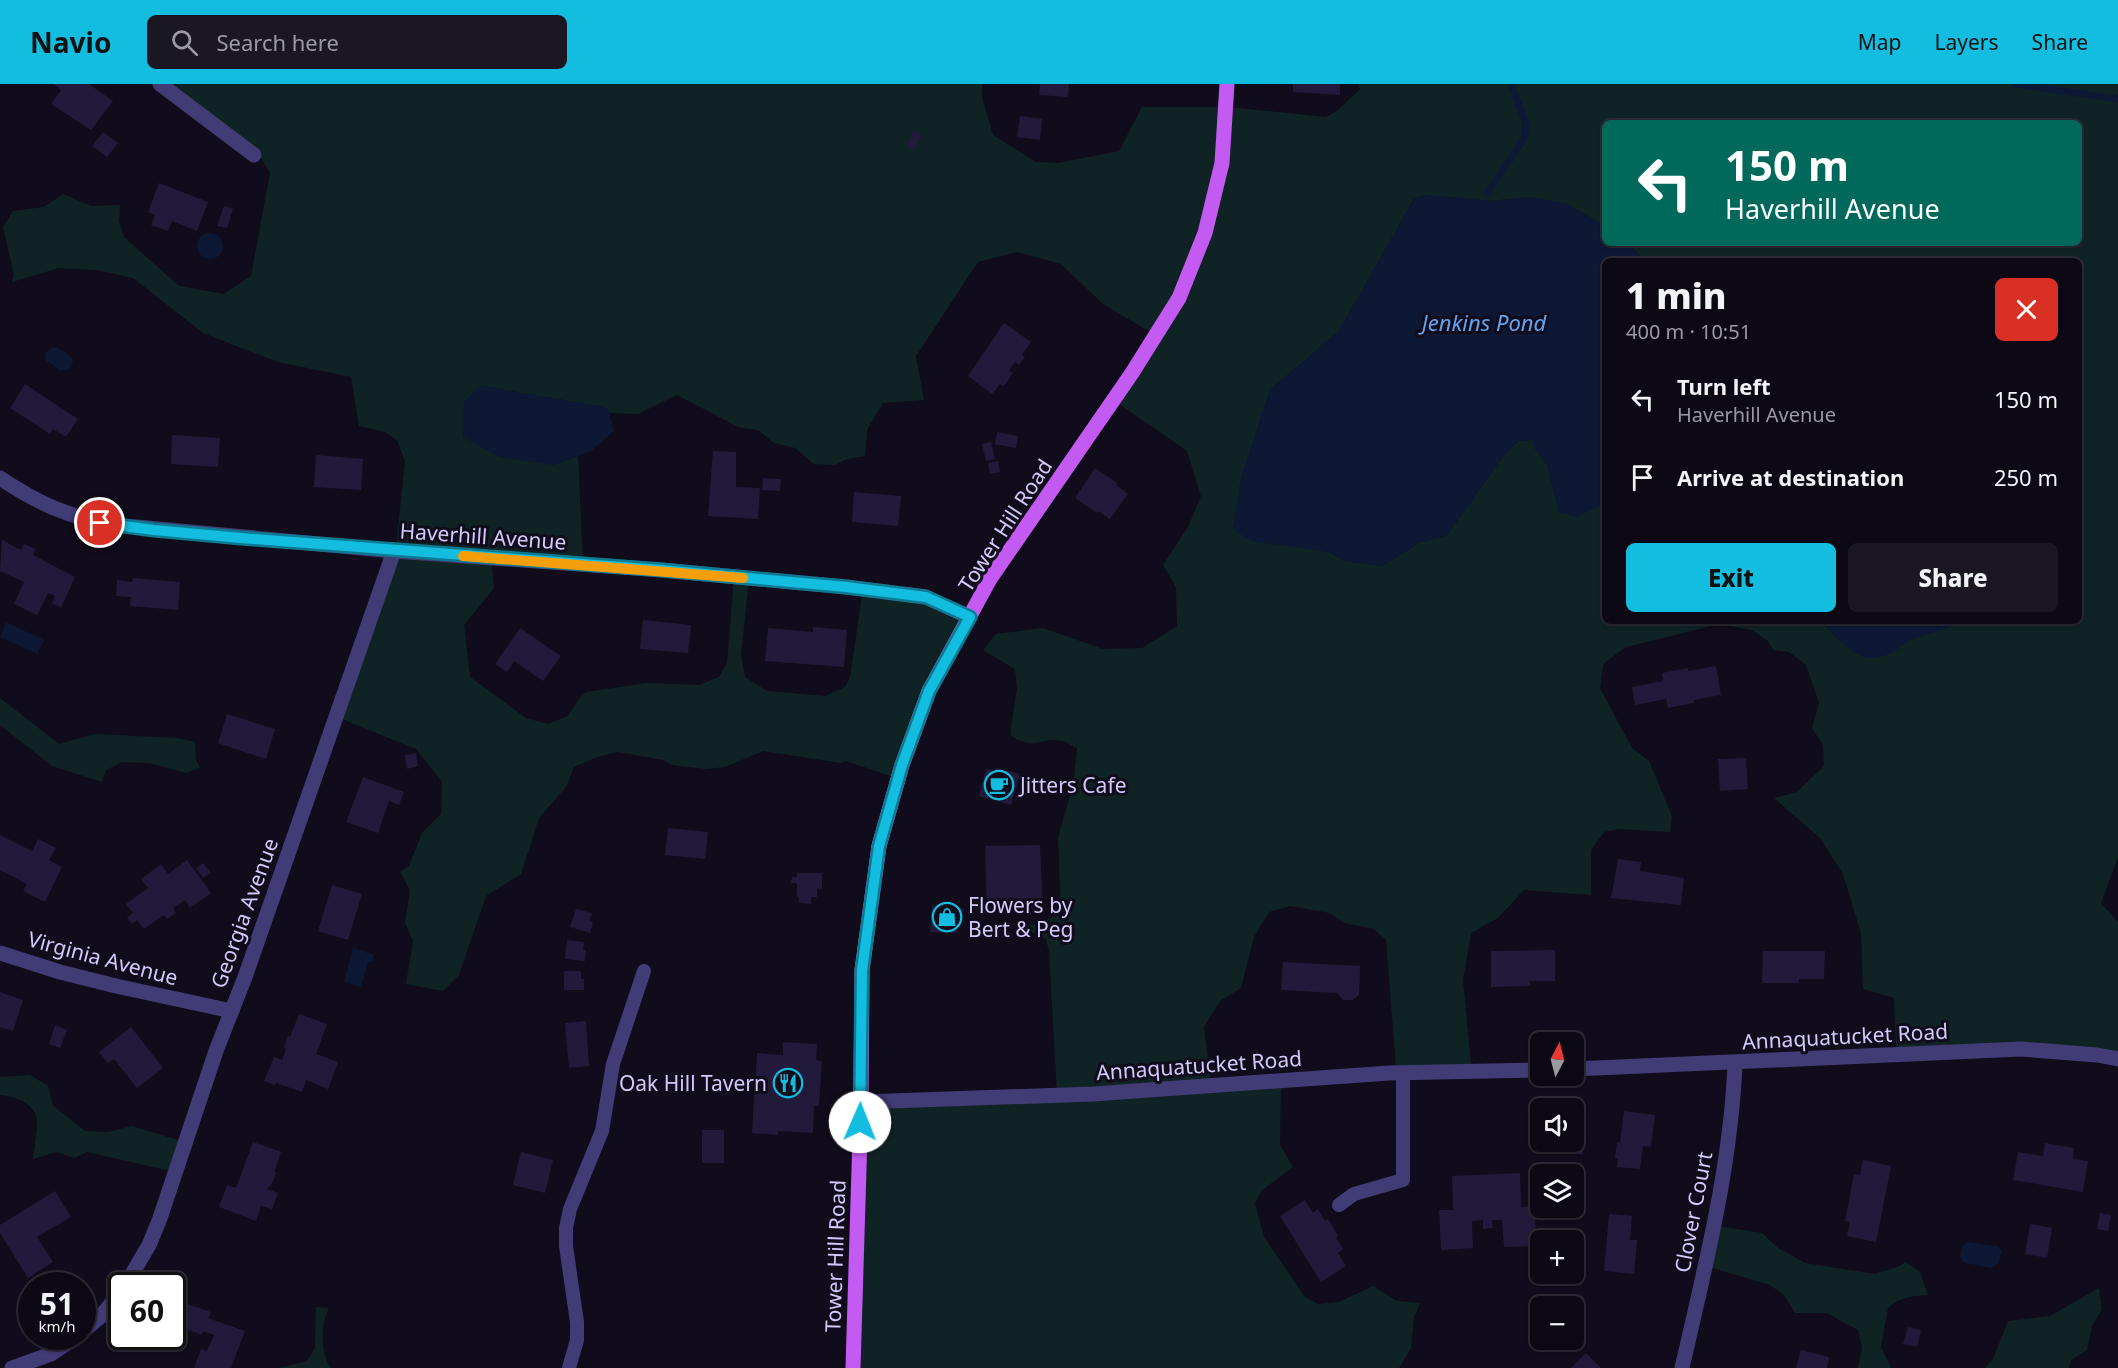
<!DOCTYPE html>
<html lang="en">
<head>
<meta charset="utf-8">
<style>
	:root { --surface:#0c0914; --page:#1a1722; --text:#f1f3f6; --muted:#9a9aa0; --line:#2c2a34; --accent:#12bddf }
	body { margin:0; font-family:"Noto Sans",sans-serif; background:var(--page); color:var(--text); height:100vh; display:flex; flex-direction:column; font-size:22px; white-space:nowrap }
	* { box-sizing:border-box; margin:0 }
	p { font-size:20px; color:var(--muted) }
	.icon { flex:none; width:33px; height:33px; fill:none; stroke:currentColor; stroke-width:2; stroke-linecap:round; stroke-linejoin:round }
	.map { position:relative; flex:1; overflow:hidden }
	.drawer { position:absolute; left:1602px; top:174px; width:480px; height:366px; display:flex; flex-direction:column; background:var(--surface); border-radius:9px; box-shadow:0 2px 4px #0004,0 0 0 2px var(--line) }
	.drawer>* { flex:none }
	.hud { position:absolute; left:1602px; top:36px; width:480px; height:126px; border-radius:9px; box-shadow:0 2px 4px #0004,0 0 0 2px var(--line); background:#00695c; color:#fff; overflow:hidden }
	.needle { width:39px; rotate:7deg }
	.fabs { position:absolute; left:1530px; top:948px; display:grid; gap:12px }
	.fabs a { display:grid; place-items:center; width:54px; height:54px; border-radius:9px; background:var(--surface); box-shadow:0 2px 4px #0004,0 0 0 2px var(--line); font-size:30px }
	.speed { position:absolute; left:18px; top:1188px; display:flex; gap:12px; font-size:30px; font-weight:700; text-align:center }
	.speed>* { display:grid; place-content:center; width:78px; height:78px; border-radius:50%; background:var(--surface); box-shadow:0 2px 4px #0004,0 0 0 2px var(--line); line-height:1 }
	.speed small { font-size:15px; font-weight:400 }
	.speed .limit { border:3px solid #111; border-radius:9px; background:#fff; color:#111 }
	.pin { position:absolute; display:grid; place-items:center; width:51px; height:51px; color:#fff; margin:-26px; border:3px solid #fff; border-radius:50%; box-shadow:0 2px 6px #0007 }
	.me { position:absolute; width:66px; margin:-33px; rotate:1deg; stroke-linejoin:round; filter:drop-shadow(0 0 4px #0008) }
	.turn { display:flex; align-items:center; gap:21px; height:126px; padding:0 24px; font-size:27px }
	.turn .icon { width:78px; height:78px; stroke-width:2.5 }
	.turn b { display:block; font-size:42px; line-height:51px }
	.round { display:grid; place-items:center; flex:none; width:63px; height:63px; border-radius:9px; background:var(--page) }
	.headline { display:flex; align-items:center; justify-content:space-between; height:102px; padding:0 24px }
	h1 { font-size:36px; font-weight:800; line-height:45px }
	.action { display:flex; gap:12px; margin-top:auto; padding:12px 24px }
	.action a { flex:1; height:69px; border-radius:9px; background:var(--accent); color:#111; font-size:24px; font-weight:800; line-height:69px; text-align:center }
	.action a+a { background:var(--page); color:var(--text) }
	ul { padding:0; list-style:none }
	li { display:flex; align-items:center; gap:18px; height:78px; padding:0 24px }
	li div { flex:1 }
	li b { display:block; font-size:22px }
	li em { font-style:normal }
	header { display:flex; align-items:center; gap:36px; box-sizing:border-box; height:84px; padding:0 30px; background:var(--accent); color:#111 }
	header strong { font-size:28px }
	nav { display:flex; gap:33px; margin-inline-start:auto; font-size:21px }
	.search { width:420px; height:54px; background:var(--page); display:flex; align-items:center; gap:15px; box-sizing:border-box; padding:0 21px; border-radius:9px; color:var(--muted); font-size:22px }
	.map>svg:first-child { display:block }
	.green { fill:#102324; fill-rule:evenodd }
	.water { fill:#0c1834 }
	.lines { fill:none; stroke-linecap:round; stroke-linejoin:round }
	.stream { stroke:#0c1834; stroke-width:7 }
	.building { fill:#221a3a }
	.service { stroke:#413b76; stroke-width:14 }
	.minor { stroke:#413b76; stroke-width:15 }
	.tertiary { stroke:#413b76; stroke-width:15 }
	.primary { stroke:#c35af2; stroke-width:15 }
	.route-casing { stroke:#0c7b91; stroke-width:15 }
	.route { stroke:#12bddf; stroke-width:10 }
	.slow { stroke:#f59e0b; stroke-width:10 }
	.labels { text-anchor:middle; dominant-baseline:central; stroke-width:6; stroke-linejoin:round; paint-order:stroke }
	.street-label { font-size:21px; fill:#d3cafb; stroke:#100c1b }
	.poi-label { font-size:21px; fill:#d3cafb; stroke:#100c1b; text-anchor:start }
	.water-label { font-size:22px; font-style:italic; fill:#60a5f3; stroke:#100c1b }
</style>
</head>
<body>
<header>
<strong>Navio</strong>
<div class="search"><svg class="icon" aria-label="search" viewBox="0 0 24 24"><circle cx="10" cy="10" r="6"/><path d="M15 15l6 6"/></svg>Search here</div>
<nav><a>Map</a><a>Layers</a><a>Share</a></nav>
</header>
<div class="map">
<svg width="2118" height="1284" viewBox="0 0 2118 1284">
	<rect width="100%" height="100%" fill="#100c1b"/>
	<!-- green -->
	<g class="green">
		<path d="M164,0H982V13L993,51L1036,78L1058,79L1119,67L1142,23H1227L1326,33L1337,27L1360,5L1359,0H2118V773L2101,819L2118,838V975L1896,965L1894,914L1863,905L1861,849L1843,790L1820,754L1774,714L1797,708L1824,682L1823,661L1812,644L1819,619L1806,581L1789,568L1773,566L1768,557L1752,546L1719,540L1626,563L1603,580L1600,604L1632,664L1649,677L1672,732L1670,748L1619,745L1604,748L1591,766V811L1524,806L1498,834L1471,849L1463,896L1471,980L1396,983L1386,856L1374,845L1344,839L1330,829L1290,822L1269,828L1254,853L1241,904L1220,917L1204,943L1211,998L1281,999L1280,1061L1293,1083L1261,1107L1255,1119L1264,1153L1304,1212L1318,1220L1339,1218L1373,1202L1397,1217L1420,1219L1414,1233L1411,1264L1399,1284H852L860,1020L1057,1009L1049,867L1046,855L1031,848L1030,841L1061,831L1058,753L1073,701L1077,664C1072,662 1067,658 1063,657C1042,652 1034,668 1010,651L1017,604L1015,585L983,566L996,550L1043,544L1103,565L1142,564L1177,542L1176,503L1163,481L1188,443L1201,412L1187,367L1112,315L1152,249L1103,220L1061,180L1017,168L978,178L916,272L924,316L883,319L867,346L865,372L847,375L835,381L814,380L795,364L774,359L758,346L738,343L677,311L638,330L609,329L604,323L482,302L552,381L578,372L583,477L491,473L494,504L464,541L470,593L526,634L548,640L568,632L579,615L586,608L648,599L699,601L719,593L727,579L734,492L749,495L741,572L745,593L767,607L825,612L845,603L850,594L863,504L967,529L897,694L846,677L841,679L763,667L725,683L706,685L672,681L664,676L618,668L597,673L574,683L566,703L539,734L521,790L486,812L459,891L443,907L406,900L413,857L405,839L410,806L400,788L409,782L422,749L441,730L442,698L416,665L337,633L396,463L405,377L397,356L385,348L359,342L351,293L278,278L203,249L133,194L97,186L59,184L12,198L14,191L3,143L13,127L44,123L63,110L91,122L120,121L119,137L124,153L179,202L224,210L251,192L270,89L261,74ZM1605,39H2079V159H1629L1643,177H2079V537H1605V419L1577,432L1559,428L1547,380L1535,365L1533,356L1518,357L1504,371L1447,451L1419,459L1382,482L1345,477L1329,468L1233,445L1241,395L1270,306L1339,247L1414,115L1427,111L1490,117L1530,113L1566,120L1605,142Z"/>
		<path d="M0,614L59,660L95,650L178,654L195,658L196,676L200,684L186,689L149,679L122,678L106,686L102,698L52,682L0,641Z"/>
		<path d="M30,991L48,1002L53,1022L85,1047L108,1048L132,1042L181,1057L171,1087L87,1068L74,1074L57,1068L33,1075C34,1065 39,1040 36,1032C31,1017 13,1012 0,1011V993Z"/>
		<path d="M1718,1142L1762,1149L1778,1164L1805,1179L1875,1190L1900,1182L1905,1178L1920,1188L1928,1211C1911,1212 1901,1213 1888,1224L1881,1263L1891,1284H1858L1862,1263L1858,1246L1827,1229H1795L1785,1212L1770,1201L1706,1182Z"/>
		<path d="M2099,1204L2102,1225L2092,1242L2087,1266L2071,1276L2069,1284H1985L1993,1275L2008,1237L2050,1232Z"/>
		<path d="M316,1223L329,1224C320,1241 320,1268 331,1284H279L307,1277L315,1264Z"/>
	</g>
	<!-- water -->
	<g class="water">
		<path d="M1427,111L1490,117L1530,113L1566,120L1605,142V159H1629L1643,177H1605V419L1577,433L1559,428L1547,380L1535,365L1533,356L1518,357L1504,371L1447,451L1419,459L1382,482L1345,477L1329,468L1251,457L1233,445L1241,394L1270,306L1339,247L1414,115Z"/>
		<circle cx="210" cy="162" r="13"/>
		<path d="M53,263C60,264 69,270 73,276L71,284L61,287L45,276L46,268Z"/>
		<path d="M482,302L605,323L609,329L614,347L591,367L552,381L500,373L463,353L464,317Z"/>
		<path d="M1822,537H1958C1942,550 1928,548 1911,556C1904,559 1899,566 1892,569C1884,572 1873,575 1864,573C1851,569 1829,549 1822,537Z"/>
		<path d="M6,538L44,556L37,570L0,553Z"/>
		<path d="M353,864L374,871L372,878L368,877L361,903L344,898Z"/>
		<path d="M1968,1158L1995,1162L1997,1161L2002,1167L1998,1179L1992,1184L1965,1179L1960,1173L1962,1162Z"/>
	</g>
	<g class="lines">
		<!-- stream -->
		<g class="stream">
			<path d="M2016,0L2118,15"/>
			<path d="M1488,108L1525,53L1526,40L1512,4L1513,0"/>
		</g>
	</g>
	<!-- building -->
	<g class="building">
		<path d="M54,0H89L113,17L91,46L51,20L61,6Z"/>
		<path d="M1040,0H1069L1068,13L1039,11Z"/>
		<path d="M1293,0H1340V11L1293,8Z"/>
		<path d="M1020,32L1042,35L1040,56L1017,53Z"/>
		<path d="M913,46L922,50L915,66L906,62Z"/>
		<path d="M103,48L118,59L107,73L92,62Z"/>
		<path d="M159,99L208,118L197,147L172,137L168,147L151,141L155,131L148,128Z"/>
		<path d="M224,122L233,125L227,144L217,142Z"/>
		<path d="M1004,239L1031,258L1022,271L1025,273L1019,281L1015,278L1009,287L1013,289L1004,302L1000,300L992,310L968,292Z"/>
		<path d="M25,300L78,335L66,353L53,345L50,350L10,324Z"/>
		<path d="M997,348L1018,352L1016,364L995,360Z"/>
		<path d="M172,351L220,354L218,383L171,380Z"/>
		<path d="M991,358L995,375L986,377L982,360Z"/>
		<path d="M713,367L736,368V403L760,404L758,435L708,432Z"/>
		<path d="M316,371L363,375L361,406L314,403Z"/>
		<path d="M998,377L1000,388L990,390L988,379Z"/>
		<path d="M1095,384L1117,399L1116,401L1128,410L1110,435L1098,427L1097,429L1075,414Z"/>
		<path d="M763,394L781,395L780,407L762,406Z"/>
		<path d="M854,408L901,412L898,442L852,438Z"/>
		<path d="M2,456L21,466L24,460L36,465L33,471L75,493L61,524L52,519L55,512L48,509L37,531L14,520L24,498L0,487Z"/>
		<path d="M133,494L180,498L178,526L130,522L131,513L116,512L117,496L132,498Z"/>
		<path d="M643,536L691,541L688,569L640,565Z"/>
		<path d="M813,543L847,546L844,583L765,577L768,544L813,548Z"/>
		<path d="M520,544L561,572L543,597L514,577L507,588L495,580Z"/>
		<path d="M1716,582L1721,611L1694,616V619L1668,624L1666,615L1635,621L1632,603L1663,597L1662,589L1688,584V587Z"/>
		<path d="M227,630L275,645L266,675L218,659Z"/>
		<path d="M416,669L418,682L407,685L405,671Z"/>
		<path d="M1746,674L1748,705L1720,707L1718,675Z"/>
		<path d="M996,684L1020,690L1011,721L979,712L986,685L995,687Z"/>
		<path d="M363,693L404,708L399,721L389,717L378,749L346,738Z"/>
		<path d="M668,744L708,748L705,775L665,771Z"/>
		<path d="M0,751L32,767L38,755L56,764L49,776L62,783L45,818L23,807L27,800L0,786Z"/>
		<path d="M1040,761L1043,825L987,827L985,762Z"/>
		<path d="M1618,775L1641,778L1640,787L1684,794L1681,821L1611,814Z"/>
		<path d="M187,776L211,809L190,824L185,816L173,824L176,829L167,835L164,831L144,845L137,836L132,840L127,834L133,829L126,820L148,804L141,795L161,780L168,790Z"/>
		<path d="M203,779L211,789L203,794L196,784Z"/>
		<path d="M797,789H822V805L817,804V813H811V820L799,819V813H797V799H791L792,793H797Z"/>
		<path d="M332,801L362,810L348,856L318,847Z"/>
		<path d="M932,821L963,824L961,842H958L957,849L930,848Z"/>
		<path d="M576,825L592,829L589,837L593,838L590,849L570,843Z"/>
		<path d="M567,856L584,858L583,866H586L585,877L565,875Z"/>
		<path d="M1555,866V897H1530V902L1491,903V867Z"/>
		<path d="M1763,867H1825L1824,895H1799V899H1762Z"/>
		<path d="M1283,878L1360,882L1359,911L1352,916H1343L1337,909L1281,906Z"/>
		<path d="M564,887H581V895H584V906H564Z"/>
		<path d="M0,908L23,916L13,947L0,943Z"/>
		<path d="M299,930L327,940L316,970L338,978L328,1005L306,996L302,1008L276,999L275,1001L264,997L274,973L282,976L286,965L284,964L288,952L290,953Z"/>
		<path d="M586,937L589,982L569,984L565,939Z"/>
		<path d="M55,941L67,946L60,964L49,960Z"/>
		<path d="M131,943L163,984L137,1004L114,975L108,979L99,968Z"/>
		<path d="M783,958L817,960L816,976L822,977L819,1022H814L813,1049L778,1047V1051L752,1049L757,969L783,971Z"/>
		<path d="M1624,1027L1655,1031L1651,1063L1643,1062L1640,1085L1617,1083L1618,1074H1615L1617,1058L1620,1059Z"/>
		<rect x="702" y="1046" width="22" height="33"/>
		<path d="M253,1058L281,1068L274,1088L276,1089L271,1102H269L267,1105L278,1109L272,1125L261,1122L256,1137L219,1123L227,1101L236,1104Z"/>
		<path d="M1565,1058H1583V1070H1566Z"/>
		<path d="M2045,1059L2074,1064L2073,1075L2088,1077L2083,1108L2013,1096L2018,1068L2043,1072Z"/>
		<path d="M521,1068L553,1076L545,1109L513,1101Z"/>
		<path d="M1863,1076L1891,1082L1876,1158L1847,1152L1850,1138L1845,1137L1854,1090L1860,1091Z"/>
		<path d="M1520,1089L1521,1123L1535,1122L1536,1162L1504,1163L1502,1136H1492L1493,1144L1483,1145V1136L1472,1137L1473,1164L1441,1166L1439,1126H1453L1452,1092Z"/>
		<path d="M55,1107L71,1133L37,1153L53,1178L28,1194L0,1149V1141Z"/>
		<path d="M1305,1116L1313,1129L1318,1125L1325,1137L1328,1135L1338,1152L1336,1154L1343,1165L1338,1169L1346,1182L1321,1198L1280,1132Z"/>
		<path d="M2100,1129L2111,1131L2108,1147L2097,1145Z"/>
		<path d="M1609,1130L1632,1132L1630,1156H1637L1634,1190L1604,1187Z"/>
		<path d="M2030,1140L2052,1144L2047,1174L2025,1170Z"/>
		<path d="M184,1219L211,1228L208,1234L245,1247L231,1284H194L201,1265L207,1267L214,1251L203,1247L202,1251L176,1241Z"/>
		<path d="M1908,1243L1921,1246L1917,1263L1903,1260Z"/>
		<path d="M1801,1266L1829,1273L1827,1284H1796Z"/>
		<path d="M1586,1269L1601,1284H1571Z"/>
	</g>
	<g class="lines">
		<!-- service -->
		<g class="service">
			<path d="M1339,1121L1354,1110L1403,1096V989"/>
			<path d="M569,1284L577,1256V1238L566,1162V1144L570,1125L602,1047L613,980L644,887"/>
		</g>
		<!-- minor -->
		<g class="minor">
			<path d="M160,0L254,71"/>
			<path d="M0,394C39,420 68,433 115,441L394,467L662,486L846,503L925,513L970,533"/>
			<path d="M0,869L60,888L116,902L232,927"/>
			<path d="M125,1202L149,1161L159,1137L216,967L245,893L394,467"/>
			<path d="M82,1248L100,1233L122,1207"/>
			<path d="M12,1284L51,1270L78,1252"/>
			<path d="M1682,1284C1705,1183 1731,1083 1735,979"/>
		</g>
		<!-- tertiary -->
		<g class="tertiary">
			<path d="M1574,985L2021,965L2097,971L2118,975"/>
			<path d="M861,1018L1093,1010L1389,989L1540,986"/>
		</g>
		<!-- primary -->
		<path class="primary" d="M853,1284L861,1018L862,886L879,762L902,681L929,607L990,495L1132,289L1179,214L1205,149L1222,79L1227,0"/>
	</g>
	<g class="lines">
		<!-- route casing -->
		<g class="route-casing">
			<path id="route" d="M100,439L154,446L241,454L662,486L846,503L926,513L970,533L929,607L902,681L879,762L862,886L860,1038"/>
		</g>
		<!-- route -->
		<use href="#route" class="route"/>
		<!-- slow -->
		<path class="slow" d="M463,472L743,494"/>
	</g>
	<!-- icons -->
	<defs>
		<g id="cafe-ring" transform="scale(1.5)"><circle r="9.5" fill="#100c1b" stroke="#12bddf" stroke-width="1.5"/><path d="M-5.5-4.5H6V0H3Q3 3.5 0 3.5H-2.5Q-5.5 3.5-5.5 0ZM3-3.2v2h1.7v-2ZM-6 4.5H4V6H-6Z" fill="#12bddf"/></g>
		<g id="shop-ring" transform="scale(1.5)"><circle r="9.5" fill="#100c1b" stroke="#12bddf" stroke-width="1.5"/><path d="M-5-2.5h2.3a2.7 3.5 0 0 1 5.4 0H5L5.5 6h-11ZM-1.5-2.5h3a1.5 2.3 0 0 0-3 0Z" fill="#12bddf"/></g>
		<g id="restaurant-ring" transform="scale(1.5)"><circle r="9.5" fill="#100c1b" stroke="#12bddf" stroke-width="1.5"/><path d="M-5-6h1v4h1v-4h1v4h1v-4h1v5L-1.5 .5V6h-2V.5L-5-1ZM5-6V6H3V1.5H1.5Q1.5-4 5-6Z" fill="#12bddf"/></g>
	</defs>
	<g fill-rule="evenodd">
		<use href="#cafe-ring" x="999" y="701"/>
		<use href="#shop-ring" x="947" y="833"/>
		<use href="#restaurant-ring" x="788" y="999"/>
	</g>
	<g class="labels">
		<!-- street labels -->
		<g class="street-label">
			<text transform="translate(1005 441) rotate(-57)">Tower Hill Road</text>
			<text transform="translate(483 452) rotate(4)">Haverhill Avenue</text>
			<text transform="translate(244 829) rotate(-70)">Georgia Avenue</text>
			<text transform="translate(103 874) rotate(15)">Virginia Avenue</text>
			<text transform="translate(1845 952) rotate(-3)">Annaquatucket Road</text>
			<text transform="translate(1199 981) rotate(-4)">Annaquatucket Road</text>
			<text transform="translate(1693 1128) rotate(-79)">Clover Court</text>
			<text transform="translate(835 1172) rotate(-88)">Tower Hill Road</text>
		</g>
		<!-- poi labels -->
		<g class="poi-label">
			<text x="1020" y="701">Jitters Cafe</text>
			<text x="968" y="821">Flowers by<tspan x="968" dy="24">Bert &amp; Peg</tspan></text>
			<text x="767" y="999" text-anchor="end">Oak Hill Tavern</text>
		</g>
		<!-- water labels -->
		<g class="water-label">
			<text x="1484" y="238">Jenkins Pond</text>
		</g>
	</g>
</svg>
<div class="fabs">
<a><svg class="needle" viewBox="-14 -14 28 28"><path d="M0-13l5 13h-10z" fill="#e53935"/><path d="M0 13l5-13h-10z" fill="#9a9aa0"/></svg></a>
<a><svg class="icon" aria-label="sound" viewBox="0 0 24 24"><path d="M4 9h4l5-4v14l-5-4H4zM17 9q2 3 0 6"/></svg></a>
<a><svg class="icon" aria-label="layers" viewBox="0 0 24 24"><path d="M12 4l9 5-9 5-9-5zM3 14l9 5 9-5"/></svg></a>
<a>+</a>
<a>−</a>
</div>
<div class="speed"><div>51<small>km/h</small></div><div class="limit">60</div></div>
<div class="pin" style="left:100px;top:439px;background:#d93025"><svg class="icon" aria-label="arrive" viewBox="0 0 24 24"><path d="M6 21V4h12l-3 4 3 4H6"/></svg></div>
<svg class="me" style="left:860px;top:1038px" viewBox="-20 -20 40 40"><circle r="19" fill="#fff"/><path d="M0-13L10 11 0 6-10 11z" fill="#12bddf"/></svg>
<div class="hud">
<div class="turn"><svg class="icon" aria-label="left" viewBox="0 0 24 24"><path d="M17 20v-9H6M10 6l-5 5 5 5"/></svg><div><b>150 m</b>Haverhill Avenue</div></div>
</div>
<section class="drawer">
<div class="headline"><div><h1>1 min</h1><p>400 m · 10:51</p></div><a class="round" style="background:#d93025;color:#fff"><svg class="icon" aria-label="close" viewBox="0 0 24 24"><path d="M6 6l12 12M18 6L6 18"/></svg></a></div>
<ul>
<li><svg class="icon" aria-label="left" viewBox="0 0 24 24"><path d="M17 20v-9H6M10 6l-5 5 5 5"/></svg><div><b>Turn left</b><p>Haverhill Avenue</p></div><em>150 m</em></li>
<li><svg class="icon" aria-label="arrive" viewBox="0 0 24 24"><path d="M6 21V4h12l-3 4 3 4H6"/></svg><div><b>Arrive at destination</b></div><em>250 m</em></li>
</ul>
<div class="action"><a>Exit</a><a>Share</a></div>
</section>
</div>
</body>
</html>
